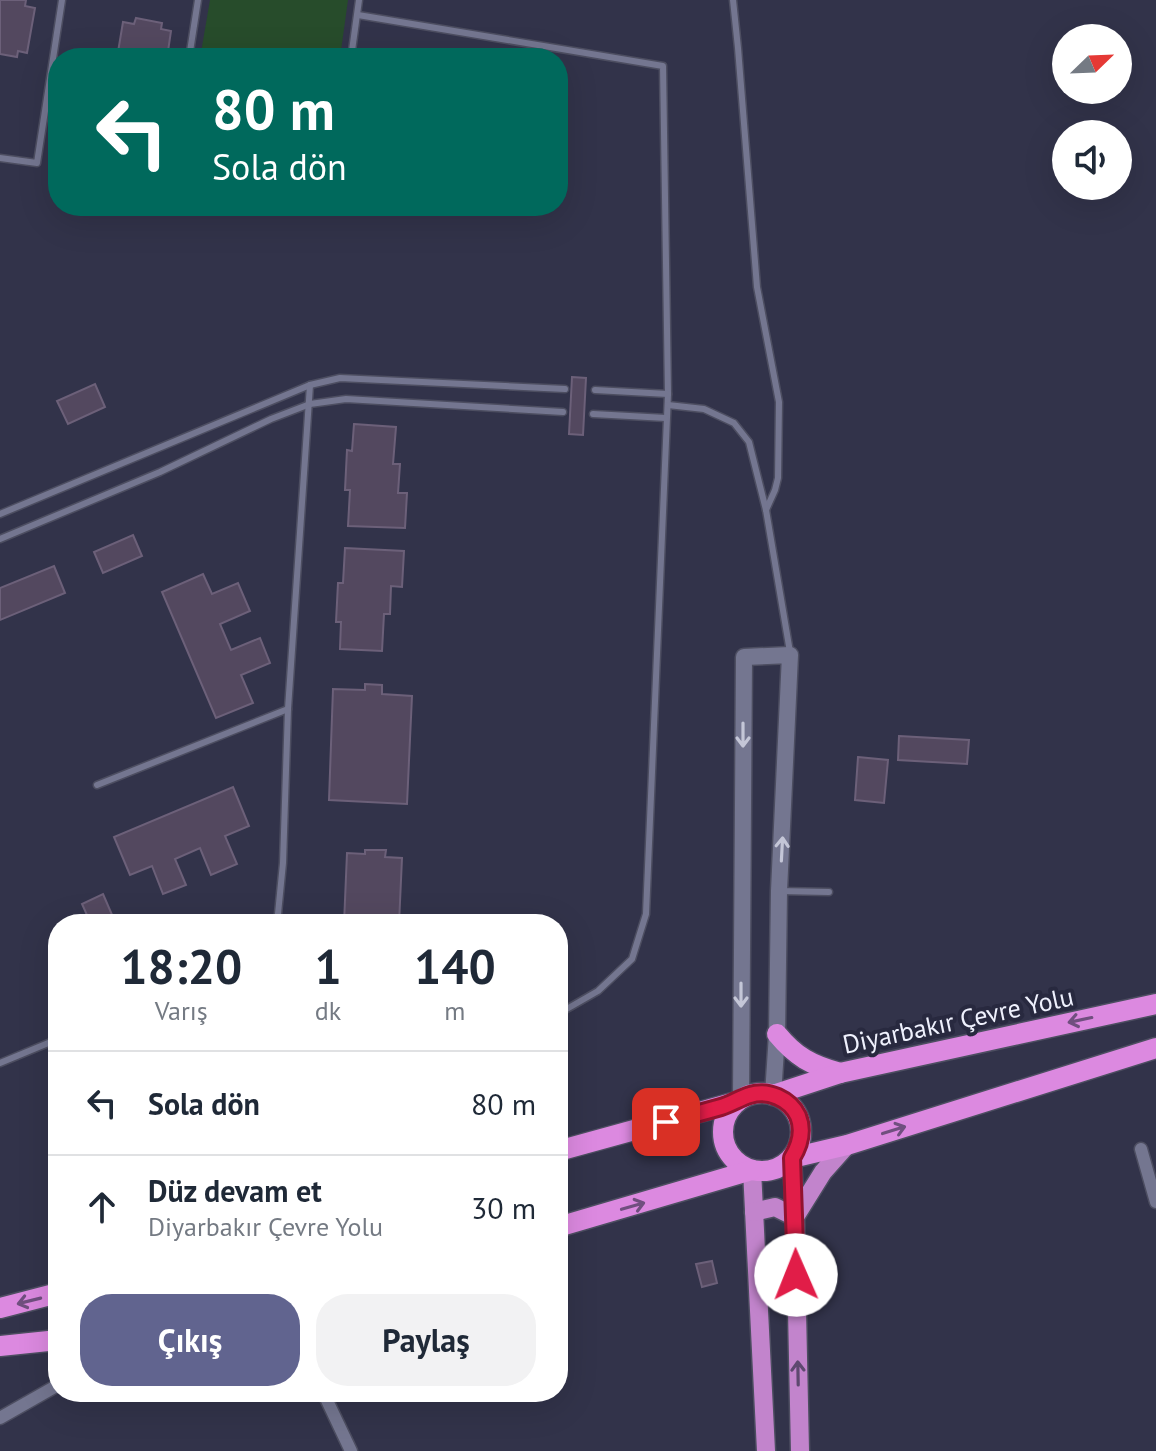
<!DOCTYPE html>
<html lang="tr">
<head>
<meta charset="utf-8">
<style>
	:root { --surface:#fff; --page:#f2f2f3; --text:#1f2937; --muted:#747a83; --line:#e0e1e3; --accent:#61648f }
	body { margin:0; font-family:"PT Sans",sans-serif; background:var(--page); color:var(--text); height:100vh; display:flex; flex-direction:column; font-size:30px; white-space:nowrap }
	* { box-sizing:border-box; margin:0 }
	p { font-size:26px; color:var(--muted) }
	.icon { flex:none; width:44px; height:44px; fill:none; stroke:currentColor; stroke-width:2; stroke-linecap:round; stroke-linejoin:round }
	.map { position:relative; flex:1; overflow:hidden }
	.details { position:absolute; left:48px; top:914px; width:520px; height:488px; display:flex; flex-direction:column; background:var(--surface); border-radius:32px; box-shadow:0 8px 32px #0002 }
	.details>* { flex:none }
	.guide { position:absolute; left:48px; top:48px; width:520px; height:168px; border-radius:32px; box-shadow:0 8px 32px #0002; background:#00695c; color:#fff; overflow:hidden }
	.needle { width:52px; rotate:67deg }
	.fabs { position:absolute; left:1052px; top:24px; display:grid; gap:16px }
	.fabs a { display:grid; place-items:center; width:80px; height:80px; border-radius:50%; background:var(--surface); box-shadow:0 8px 32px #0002; font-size:40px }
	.pin { position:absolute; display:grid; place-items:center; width:68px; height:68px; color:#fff; margin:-34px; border-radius:16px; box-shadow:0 4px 12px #0006 }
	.me { position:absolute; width:88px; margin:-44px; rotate:359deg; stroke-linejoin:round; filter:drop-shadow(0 0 6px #0008) }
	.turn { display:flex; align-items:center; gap:28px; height:168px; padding:0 32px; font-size:36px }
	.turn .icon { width:104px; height:104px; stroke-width:2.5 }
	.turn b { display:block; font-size:56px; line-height:68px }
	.eta { display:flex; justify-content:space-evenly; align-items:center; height:136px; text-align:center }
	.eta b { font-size:48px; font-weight:700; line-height:56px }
	.cta { display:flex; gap:16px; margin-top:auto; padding:16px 32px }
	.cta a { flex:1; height:92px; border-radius:32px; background:var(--accent); color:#fff; font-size:32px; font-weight:700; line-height:92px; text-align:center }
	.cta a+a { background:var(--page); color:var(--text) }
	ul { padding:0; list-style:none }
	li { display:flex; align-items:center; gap:24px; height:104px; padding:0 32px; border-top:2px solid var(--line) }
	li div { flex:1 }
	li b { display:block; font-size:30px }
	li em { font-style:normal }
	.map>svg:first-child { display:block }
	.green { fill:#274c2b }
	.building { fill:#53485f; stroke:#6c6079; stroke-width:2 }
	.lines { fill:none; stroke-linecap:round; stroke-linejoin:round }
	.service-casing { stroke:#4d4e61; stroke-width:9 }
	.minor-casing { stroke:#4d4e61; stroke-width:15 }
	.secondary-casing { stroke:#4d4e61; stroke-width:19 }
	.primary-casing { stroke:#4d4e61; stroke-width:21 }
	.trunk-casing { stroke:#4d4e61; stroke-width:23 }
	.service { stroke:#747690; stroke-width:6 }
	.minor { stroke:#747690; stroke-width:12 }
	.secondary { stroke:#747690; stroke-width:16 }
	.primary { stroke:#c284cc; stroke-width:18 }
	.trunk { stroke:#dc89e0; stroke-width:20 }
	.oneway { stroke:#c4c6d7 }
	.oneway2 { stroke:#704f7f }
	.oneway3 { stroke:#5e4970 }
	.route-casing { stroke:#92132f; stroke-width:20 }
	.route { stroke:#e11d48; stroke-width:14 }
	.labels { text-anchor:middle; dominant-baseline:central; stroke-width:8; stroke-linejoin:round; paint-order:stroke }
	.street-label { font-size:26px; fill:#eff1fd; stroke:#28293f }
</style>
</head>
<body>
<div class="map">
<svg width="1156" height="1451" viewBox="0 0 1156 1451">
	<rect width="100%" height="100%" fill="#32334a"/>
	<!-- green -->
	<path class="green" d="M210,0H348L340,58H200Z"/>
	<!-- building -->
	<g class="building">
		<path d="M0,0H26L25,6L35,8L27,53L18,51L17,57L0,54Z"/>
		<path d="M136,18L162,23L161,29L171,31L167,58H117L123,22L134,24Z"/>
		<path d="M572,377L586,378L583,435L569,434Z"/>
		<path d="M95,384L105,407L68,424L57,401Z"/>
		<path d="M354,424L396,427L393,464H400L398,493H407L405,528L348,526L350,490H345L347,450L352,451Z"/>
		<path d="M133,535L142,556L103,573L94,552Z"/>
		<path d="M345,548L404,551L402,587L391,586L390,614H384L382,651L340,649L341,622H336L338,583H343Z"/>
		<path d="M54,566L65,593L0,620V588Z"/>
		<path d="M203,574L212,594L238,583L250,611L220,624L231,650L260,638L270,663L241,675L253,703L216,718L162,592Z"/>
		<path d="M365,684L382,685V694L412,696L407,804L329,800L333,689L365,690Z"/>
		<path d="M899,736L969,740L967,764L898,760Z"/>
		<path d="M858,757L888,760L884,803L855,800Z"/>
		<path d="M233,787L249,826L225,836L237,864L211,875L200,848L175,859L186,885L163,894L152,866L130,875L114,837Z"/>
		<path d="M365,850H386L385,857L402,858L399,924H344L347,853L365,854Z"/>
		<path d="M103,894L116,924H91L82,904Z"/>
		<path d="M712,1261L717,1283L702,1287L696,1264Z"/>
	</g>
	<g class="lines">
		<!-- service casing -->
		<g class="service-casing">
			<g id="service">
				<path d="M733,0L738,48L757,287L779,402L778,478L775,490L766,510"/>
				<path d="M358,15L663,66L668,394L646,914L632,959L598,991L558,1014"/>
				<path d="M189,58L198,0"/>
				<path d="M351,58L359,0"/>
				<path d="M0,158L37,163L62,0"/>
				<path d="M595,390L668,394"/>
				<path d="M668,405L704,409L734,423L749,442L766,510L790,652"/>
				<path d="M593,414L666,418"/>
				<path d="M0,514L310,385L340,378L565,389"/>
				<path d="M0,539L160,472L271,419L310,404L346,399L563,412"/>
				<path d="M97,785L288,709"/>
				<path d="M779,891L829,892"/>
				<path d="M277,924L283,863L288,709L310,385"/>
				<path d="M0,1063L58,1039"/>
			</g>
		</g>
		<!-- minor casing -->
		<g class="minor-casing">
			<g id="minor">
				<path d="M1141,1149L1156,1202"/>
				<path d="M323,1392L351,1451"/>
				<path d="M0,1418L58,1385"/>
			</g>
		</g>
		<!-- secondary casing -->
		<g class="secondary-casing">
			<path id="secondary" d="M741,1099L744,657L790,655L779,891L777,1034L773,1095"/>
		</g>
		<!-- primary casing -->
		<g class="primary-casing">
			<g id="primary">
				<path d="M792,1158L795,1217L800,1451"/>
				<path d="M752,1170L766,1451"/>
				<path d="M754,1212L775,1207L795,1217L823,1172L847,1145"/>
			</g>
		</g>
		<!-- trunk casing -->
		<g class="trunk-casing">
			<g id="trunk">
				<path d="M777,1034C796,1057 811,1065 840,1073"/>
				<circle cx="762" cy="1132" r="39"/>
				<path d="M773,1095L840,1073L1156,1004"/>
				<path d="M558,1151L736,1102"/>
				<path d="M792,1158L847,1145L1156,1048"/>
				<path d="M558,1227L752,1170"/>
				<path d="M0,1308L58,1293"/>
				<path d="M0,1346L58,1340"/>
			</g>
		</g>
		<!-- service -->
		<use href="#service" class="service"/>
		<!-- minor -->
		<use href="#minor" class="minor"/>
		<!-- secondary -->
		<use href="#secondary" class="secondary"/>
		<!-- primary -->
		<use href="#primary" class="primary"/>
		<!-- trunk -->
		<use href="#trunk" class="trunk"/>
	</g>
	<!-- one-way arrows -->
	<defs><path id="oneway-shaft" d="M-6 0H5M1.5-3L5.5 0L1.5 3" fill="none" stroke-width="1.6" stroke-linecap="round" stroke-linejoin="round" transform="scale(2)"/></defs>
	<g class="oneway">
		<use href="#oneway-shaft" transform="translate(743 735) rotate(90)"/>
		<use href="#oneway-shaft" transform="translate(782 849) rotate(-87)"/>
		<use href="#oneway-shaft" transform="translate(741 995) rotate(90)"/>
	</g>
	<g class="oneway2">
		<use href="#oneway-shaft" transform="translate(1080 1020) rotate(168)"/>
		<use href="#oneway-shaft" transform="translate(894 1130) rotate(-17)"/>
		<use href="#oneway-shaft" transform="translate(633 1206) rotate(-16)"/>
		<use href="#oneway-shaft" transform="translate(29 1301) rotate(166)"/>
	</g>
	<use class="oneway3" href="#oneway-shaft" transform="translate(798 1373) rotate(-91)"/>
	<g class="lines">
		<!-- route casing -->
		<g class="route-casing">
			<path id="route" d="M666,1122C685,1117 703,1112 721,1107C731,1104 740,1098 750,1095C768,1089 790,1099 798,1116C804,1131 800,1145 792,1158L796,1275"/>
		</g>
		<!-- route -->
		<use href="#route" class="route"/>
	</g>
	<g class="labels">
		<!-- street labels -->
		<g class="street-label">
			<text transform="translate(958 1020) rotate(-12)">Diyarbakır Çevre Yolu</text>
		</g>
	</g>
</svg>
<div class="fabs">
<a><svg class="needle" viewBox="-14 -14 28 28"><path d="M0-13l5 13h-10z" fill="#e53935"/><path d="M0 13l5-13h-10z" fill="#747a83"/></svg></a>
<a><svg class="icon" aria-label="sound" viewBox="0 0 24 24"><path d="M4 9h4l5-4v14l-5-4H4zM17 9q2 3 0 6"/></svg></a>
</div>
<div class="pin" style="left:666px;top:1122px;background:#d93025"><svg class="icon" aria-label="arrive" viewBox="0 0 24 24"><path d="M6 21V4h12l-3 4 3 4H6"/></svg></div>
<svg class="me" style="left:796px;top:1275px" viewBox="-20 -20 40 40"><circle r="19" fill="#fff"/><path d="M0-13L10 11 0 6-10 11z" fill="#e11d48"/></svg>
<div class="guide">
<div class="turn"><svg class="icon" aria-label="left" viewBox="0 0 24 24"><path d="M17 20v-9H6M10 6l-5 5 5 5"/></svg><div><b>80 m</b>Sola dön</div></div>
</div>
<section class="details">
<div class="eta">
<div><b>18:20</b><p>Varış</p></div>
<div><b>1</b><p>dk</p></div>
<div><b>140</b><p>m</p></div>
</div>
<ul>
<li><svg class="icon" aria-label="left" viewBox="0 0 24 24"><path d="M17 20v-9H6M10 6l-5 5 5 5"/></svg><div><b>Sola dön</b></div><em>80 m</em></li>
<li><svg class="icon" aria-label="ahead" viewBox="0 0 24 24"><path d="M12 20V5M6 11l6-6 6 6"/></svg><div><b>Düz devam et</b><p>Diyarbakır Çevre Yolu</p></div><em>30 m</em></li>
</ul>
<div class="cta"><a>Çıkış</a><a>Paylaş</a></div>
</section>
</div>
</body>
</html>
